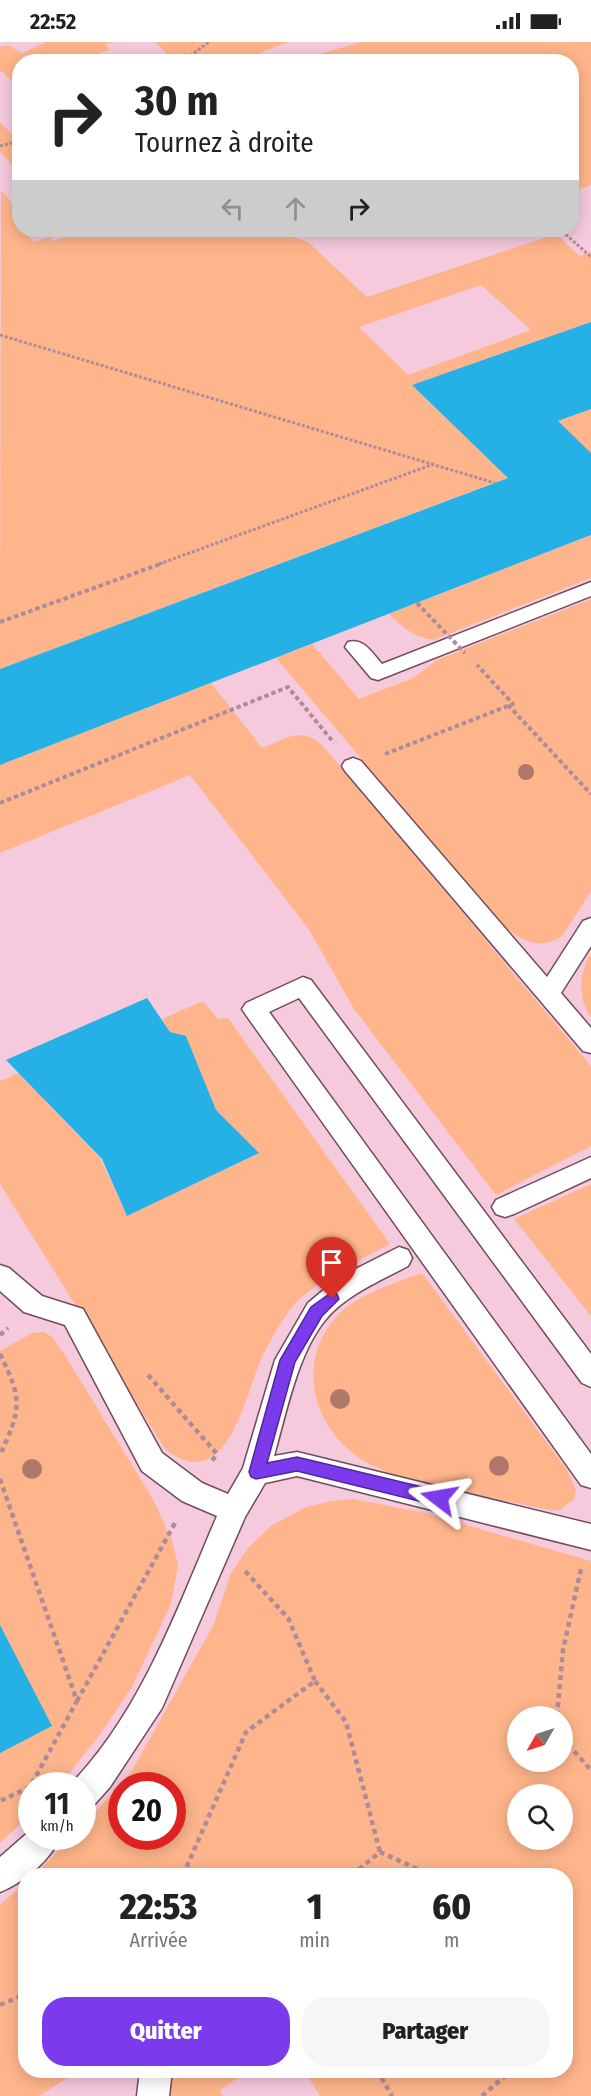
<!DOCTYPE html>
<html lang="fr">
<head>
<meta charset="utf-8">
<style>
	:root { --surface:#fff; --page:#f6f6f6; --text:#222; --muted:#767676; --accent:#7c3aed }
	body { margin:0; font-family:"Fira Sans Condensed",sans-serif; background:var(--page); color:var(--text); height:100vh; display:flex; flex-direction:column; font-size:22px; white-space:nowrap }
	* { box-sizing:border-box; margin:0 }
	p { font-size:20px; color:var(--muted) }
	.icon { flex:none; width:33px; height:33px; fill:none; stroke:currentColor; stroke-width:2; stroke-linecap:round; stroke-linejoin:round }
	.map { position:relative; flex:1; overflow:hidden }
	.drawer { position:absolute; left:18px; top:1826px; width:555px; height:210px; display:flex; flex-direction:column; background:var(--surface); border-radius:24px; box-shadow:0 3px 15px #0003 }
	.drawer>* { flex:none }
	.hud { position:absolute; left:12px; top:12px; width:567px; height:183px; border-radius:24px; box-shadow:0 3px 15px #0003; background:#fff; color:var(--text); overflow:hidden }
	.needle { width:39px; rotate:231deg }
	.fabs { position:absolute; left:507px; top:1664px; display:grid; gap:12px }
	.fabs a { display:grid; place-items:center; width:66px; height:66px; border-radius:50%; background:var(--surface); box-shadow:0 3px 15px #0003; font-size:30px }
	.speed { position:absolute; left:18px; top:1730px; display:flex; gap:12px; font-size:30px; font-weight:700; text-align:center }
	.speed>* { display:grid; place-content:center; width:78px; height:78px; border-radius:50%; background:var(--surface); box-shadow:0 3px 15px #0003; line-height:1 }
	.speed small { font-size:15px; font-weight:400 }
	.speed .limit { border:9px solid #d22; background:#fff; color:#111 }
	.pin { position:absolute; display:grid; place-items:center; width:51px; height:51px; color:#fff; margin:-62px -26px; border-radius:50% 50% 50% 0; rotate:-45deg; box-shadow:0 0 6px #0007 }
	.pin .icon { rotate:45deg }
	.me { position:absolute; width:66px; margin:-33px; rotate:284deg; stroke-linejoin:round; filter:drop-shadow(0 0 4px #0008) }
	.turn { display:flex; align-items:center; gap:21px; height:126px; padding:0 24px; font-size:27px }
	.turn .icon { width:78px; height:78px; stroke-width:2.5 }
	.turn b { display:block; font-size:42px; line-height:51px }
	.lanes { display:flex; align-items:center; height:57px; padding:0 24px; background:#0003; justify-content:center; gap:30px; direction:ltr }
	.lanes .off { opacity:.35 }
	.eta { display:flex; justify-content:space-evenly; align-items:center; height:102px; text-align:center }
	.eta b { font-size:36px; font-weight:800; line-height:42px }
	.button { display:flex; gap:12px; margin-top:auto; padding:12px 24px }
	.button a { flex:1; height:69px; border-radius:24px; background:var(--accent); color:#fff; font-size:24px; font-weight:800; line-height:69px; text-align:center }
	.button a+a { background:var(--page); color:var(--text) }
	.status { display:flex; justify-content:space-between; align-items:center; height:42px; padding:0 30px; background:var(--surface); direction:ltr }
	.status svg { height:16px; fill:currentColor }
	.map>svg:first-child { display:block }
	.green { fill:#ffb58b; fill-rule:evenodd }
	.building { fill:#25b1e6 }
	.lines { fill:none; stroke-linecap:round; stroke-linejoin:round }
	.lane-casing { stroke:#714c5d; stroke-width:3 }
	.path-far2 { stroke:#ae8b9b; stroke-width:3; stroke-dasharray:3 2; stroke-linecap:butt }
	.path-far1 { stroke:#ae8b9b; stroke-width:4; stroke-dasharray:4.5 3; stroke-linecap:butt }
	.path { stroke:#ae8b9b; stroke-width:4.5; stroke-dasharray:5 4; stroke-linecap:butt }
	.lane { fill:#fff; fill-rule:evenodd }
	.path-bridge { stroke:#ae8b9b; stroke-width:4; stroke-dasharray:4.5 3; stroke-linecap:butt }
	.tree { fill:#ae796b }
	.route { fill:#7c3aed; stroke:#51269a; stroke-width:1.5 }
</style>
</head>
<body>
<div class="status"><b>22:52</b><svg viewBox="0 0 49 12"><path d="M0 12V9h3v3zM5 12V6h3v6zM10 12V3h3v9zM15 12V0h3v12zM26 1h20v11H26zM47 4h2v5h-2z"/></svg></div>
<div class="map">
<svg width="591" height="2054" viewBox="0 0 591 2054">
	<rect width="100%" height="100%" fill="#f6cadd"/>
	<!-- green -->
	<g class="green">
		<path d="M46,0H114L105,2L110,8L97,12L100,16L94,17L91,14L69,19L20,20L19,51L12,45L16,43L3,30H0V5L8,3L22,11Z"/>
		<path d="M155,0H289L238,19L154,20L170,15Z"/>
		<path d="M361,0H591V143L572,150V20L296,19Z"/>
		<path d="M0,80L14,94L19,92V132L0,109Z"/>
		<path d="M1,148L19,169L20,188H26L24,189L34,200L50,195L53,199L87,188H274L308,200L367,255L556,192L580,214L591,210V280L412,343L479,408L518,394L547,421L0,627ZM481,243L531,288L408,333L359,285Z"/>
		<path d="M591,367V411L586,406L560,416L532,389Z"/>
		<path d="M591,493V536L433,598C413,595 403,585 389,572Z"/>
		<path d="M591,557V849L563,893C542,910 520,898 502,883L276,616L312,602L359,657L413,636L437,618Z"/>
		<path d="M211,641L262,706C287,697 300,683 323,704L591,1024V1104L496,1153L354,967L308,886L190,733L0,811V723Z"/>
		<path d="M591,911V975C577,957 579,930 591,911Z"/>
		<path d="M203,959L218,977L228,976L390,1202C360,1218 316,1238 293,1264C281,1279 271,1297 262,1315C245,1353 227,1456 165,1407L0,1142V1039L34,1024L49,1044L44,1058L100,1116L127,1174L258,1112L216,1068L186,995L170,990L162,977Z"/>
		<path d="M591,1142V1274L514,1177Z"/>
		<path d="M422,1231L567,1428L576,1448L574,1457L559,1469C529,1465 500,1457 470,1451C437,1444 400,1438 370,1422C314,1393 293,1322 337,1274C359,1251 393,1242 422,1231Z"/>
		<path d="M44,1290L52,1295L63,1310L154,1459L172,1498L178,1523L171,1562L132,1645L101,1691L60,1743H32L31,1772L0,1801V1309L32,1291Z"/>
		<path d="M353,1457L421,1470L591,1519V2054H320L304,2028H566V1833H34L73,1794H82L83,1784L131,1730L214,1582L231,1531L248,1506L271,1484L306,1465L332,1459ZM518,1674H562V1719H518ZM122,1743H172V1794H122ZM518,1752H562V1797H518Z"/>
		<path d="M25,1841L26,2028H80L39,2054H0V1863Z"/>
		<path d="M156,2028H237L241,2034L220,2048L223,2054H170Z"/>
	</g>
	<!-- building -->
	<g class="building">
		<path d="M591,280V367L558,379L591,411V493L0,723V627L508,436L412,343Z"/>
		<path d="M147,956L170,990L186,994L216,1068L259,1111L127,1174L102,1117L6,1018Z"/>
		<path d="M0,1583L52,1684L0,1711Z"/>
	</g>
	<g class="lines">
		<!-- lane casing -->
		<g class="lane-casing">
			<g id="lane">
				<path d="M591,540V554L378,638L371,636L345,605L348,600C364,596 372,611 382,622Z"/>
				<path d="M353,716L361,719L547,935L583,879L591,876V904L561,951L591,986V1011L583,1009L345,729L342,724L345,719Z"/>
				<path d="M303,935L311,938L591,1312V1345L582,1341L299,956L269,970L591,1412V1446L581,1443L246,973L242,967L246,961Z"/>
				<path d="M591,1115V1136L514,1172L505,1175L496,1172L492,1165L496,1158Z"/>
				<path d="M399,1205L408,1208L412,1216L408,1224C380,1239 348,1252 327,1276C298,1309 286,1372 274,1414L297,1410L591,1482V1508L297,1434L265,1441L245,1475L162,1666L110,1745L93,1764L82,1768V1743L71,1742C142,1668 177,1567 217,1474L182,1459L142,1429L65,1283L24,1270L0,1249V1223L9,1226L42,1254L83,1267L162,1411L202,1441L228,1452L243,1426L275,1318L308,1261L338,1236Z"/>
				<path d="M32,1787V1794H61C51,1818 23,1841 0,1850V1815Z"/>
				<path d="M140,2028H172L169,2054H137Z"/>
			</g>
		</g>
		<!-- path-far2 -->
		<g class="path-far2">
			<path d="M182,20L209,0"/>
			<path d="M0,104L20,99"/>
			<path d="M562,189L591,215"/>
			<path d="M0,293L495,441"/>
			<path d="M159,522L434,422"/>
		</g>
		<!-- path-far1 -->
		<g class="path-far1">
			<path d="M0,580L163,521"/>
			<path d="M508,663L591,752"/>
			<path d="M385,712L513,662L477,623"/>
			<path d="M0,761L288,645L334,701"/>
		</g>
		<!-- path -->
		<g class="path">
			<path d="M0,1293L8,1286"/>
			<path d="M0,1312C23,1358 21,1367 0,1413"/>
			<path d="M148,1333L217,1412L211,1420"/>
			<path d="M0,1437L77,1659L30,1745L0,1759"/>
			<path d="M315,1639L346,1680L380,1810"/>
			<path d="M77,1659L175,1481"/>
			<path d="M557,1674L563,1608L581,1527"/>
			<path d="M562,1696L591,1728"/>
			<path d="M183,1833L246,1690L315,1639L288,1576L245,1529"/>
			<path d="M352,1833L380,1810L431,1833"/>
			<path d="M0,1963L26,1952"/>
			<path d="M377,2028L392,2054"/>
			<path d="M482,2054L512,2028"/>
		</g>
		<!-- lane -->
		<use href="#lane" class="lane"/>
		<!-- path-bridge -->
		<path class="path-bridge" d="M417,561L465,611"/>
	</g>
	<!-- trees -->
	<g class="tree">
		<circle cx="526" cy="730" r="8"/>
		<circle cx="340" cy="1357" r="10"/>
		<circle cx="499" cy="1424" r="10"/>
		<circle cx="32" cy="1427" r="10"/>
	</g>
	<!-- route -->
	<path class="route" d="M332,1250L337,1252L339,1257L322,1274L295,1320L267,1421L297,1415L439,1449L445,1451L447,1456L445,1462L439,1464L297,1429L256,1437L251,1435L249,1430L280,1318L311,1265Z"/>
</svg>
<div class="fabs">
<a><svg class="needle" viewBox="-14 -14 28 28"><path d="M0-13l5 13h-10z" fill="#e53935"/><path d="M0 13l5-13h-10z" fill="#767676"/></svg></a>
<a><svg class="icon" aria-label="search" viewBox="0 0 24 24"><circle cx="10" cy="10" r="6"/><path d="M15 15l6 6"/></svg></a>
</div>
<div class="speed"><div>11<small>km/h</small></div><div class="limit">20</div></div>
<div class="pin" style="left:332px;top:1257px;background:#d93025"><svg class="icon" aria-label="arrive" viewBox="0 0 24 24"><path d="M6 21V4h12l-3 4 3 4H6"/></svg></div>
<svg class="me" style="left:439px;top:1456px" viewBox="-20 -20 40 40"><path d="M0-17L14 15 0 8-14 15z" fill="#7c3aed" stroke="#fff" stroke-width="4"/></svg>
<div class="hud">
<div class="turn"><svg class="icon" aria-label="right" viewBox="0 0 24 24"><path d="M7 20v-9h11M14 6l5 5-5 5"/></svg><div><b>30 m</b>Tournez à droite</div></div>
<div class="lanes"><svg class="icon off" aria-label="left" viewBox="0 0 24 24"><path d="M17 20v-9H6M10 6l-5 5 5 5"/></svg><svg class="icon off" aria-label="ahead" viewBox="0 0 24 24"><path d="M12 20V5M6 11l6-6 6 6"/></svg><svg class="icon" aria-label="right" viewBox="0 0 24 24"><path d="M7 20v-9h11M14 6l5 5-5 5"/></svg></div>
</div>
<section class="drawer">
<div class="eta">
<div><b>22:53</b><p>Arrivée</p></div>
<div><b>1</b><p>min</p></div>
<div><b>60</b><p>m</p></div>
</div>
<div class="button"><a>Quitter</a><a>Partager</a></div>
</section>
</div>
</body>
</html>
